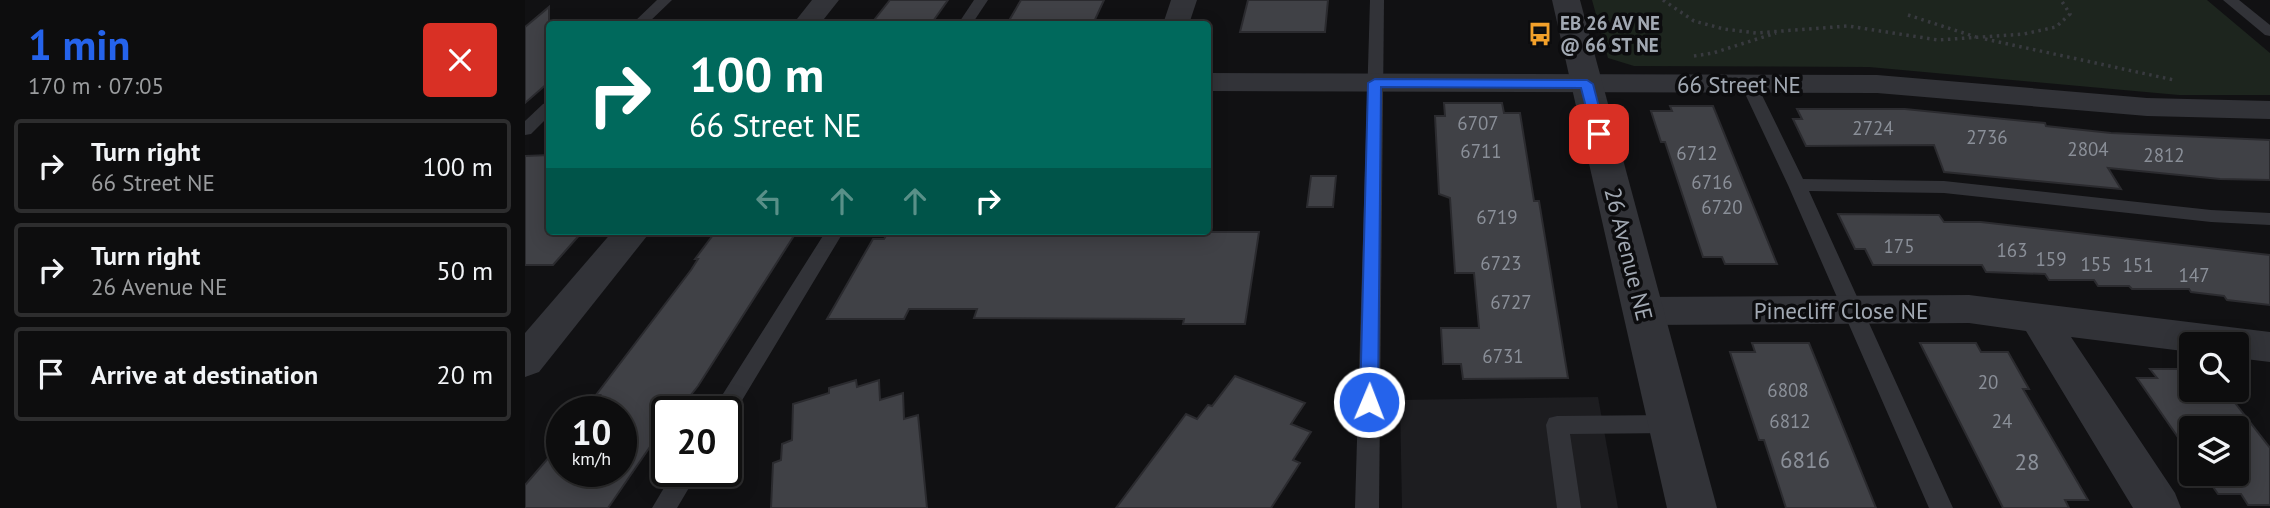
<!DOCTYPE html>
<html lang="en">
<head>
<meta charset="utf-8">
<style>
	:root { --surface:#0d0d0e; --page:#161617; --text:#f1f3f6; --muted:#9a9c9e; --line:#2d2d2e; --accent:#2563eb }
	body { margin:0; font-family:"PT Sans",sans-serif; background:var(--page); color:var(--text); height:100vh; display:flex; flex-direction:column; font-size:26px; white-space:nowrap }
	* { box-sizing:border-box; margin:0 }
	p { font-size:23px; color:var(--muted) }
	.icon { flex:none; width:38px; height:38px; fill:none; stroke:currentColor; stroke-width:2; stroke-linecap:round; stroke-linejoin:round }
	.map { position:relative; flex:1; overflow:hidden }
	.sheet { display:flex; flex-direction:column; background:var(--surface); width:525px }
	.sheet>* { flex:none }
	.hud { position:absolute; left:21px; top:21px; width:665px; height:214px; border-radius:7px; box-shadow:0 4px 18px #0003,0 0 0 2px var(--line); background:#00695c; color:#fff; overflow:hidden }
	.buttons { position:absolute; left:1654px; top:332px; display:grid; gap:14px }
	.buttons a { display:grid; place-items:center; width:70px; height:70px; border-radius:7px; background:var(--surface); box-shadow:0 4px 18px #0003,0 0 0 2px var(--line); font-size:35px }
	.speed { position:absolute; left:21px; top:396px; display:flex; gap:14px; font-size:35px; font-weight:700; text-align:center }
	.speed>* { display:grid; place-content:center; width:91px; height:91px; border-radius:50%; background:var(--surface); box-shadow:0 4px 18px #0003,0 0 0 2px var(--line); line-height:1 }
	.speed small { font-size:18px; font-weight:400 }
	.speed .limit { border:4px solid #111; border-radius:10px; background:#fff; color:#111 }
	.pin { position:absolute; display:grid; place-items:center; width:60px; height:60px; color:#fff; margin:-30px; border-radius:14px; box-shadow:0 4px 10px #0006 }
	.me { position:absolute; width:77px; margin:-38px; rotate:1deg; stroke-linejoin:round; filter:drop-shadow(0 0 5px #0008) }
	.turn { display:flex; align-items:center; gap:24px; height:147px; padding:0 28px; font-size:32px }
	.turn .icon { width:91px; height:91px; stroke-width:2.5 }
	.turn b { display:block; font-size:49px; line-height:60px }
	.lanes { display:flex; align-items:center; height:66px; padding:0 28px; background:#0003; justify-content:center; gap:35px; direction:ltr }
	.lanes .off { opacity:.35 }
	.round { display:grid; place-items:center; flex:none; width:74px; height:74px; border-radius:7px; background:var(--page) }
	.head { display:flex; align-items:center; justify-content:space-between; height:119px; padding:0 28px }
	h1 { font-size:42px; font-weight:700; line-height:52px; color:var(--accent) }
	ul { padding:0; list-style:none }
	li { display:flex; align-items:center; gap:21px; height:94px; margin:0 14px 10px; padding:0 14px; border:4px solid var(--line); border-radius:7px }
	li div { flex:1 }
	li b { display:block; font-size:26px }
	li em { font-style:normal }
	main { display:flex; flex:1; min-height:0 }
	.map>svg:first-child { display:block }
	.built { fill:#1d1d20 }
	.green { fill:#1d251e }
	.building { fill:#404146; stroke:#2b2b2f; stroke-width:2 }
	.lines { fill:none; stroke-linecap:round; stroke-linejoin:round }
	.path { stroke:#383a3f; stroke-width:3.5; stroke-dasharray:2.5 4.5; stroke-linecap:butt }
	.service { fill:#323338; fill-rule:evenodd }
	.minor { fill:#323338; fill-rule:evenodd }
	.tertiary { fill:#323338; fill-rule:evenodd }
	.route { fill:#2563eb; stroke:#184099; stroke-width:2 }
	.labels { text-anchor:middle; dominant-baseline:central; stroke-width:7; stroke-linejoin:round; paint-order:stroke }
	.far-poi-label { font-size:19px; font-weight:bold; fill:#a2a9b3; stroke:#0c0c0e; text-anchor:start }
	.number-label { font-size:19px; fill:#8a8f98 }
	.street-label { font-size:23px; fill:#a2a9b3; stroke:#0c0c0e }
	.near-number-label { font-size:23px; fill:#8a8f98 }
</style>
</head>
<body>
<main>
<section class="sheet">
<div class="head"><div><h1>1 min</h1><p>170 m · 07:05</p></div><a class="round" style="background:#d93025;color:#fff"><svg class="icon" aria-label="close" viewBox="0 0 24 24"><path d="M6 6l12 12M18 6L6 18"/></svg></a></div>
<ul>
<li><svg class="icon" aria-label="right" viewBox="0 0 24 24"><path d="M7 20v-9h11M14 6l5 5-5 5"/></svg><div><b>Turn right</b><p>66 Street NE</p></div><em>100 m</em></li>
<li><svg class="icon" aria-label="right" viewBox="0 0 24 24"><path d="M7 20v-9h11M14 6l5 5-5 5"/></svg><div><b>Turn right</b><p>26 Avenue NE</p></div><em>50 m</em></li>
<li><svg class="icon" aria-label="arrive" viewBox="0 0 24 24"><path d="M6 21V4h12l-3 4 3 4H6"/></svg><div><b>Arrive at destination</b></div><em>20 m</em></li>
</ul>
</section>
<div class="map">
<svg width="1745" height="508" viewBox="0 0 1745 508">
	<rect width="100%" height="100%" fill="#111113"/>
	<!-- built -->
	<path class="built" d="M1073,397L1093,508H877L875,400Z"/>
	<!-- green -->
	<path class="green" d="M1067,0H1682L1745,53V95H1654L1344,67L1109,66L1083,58Z"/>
	<!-- building -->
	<g class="building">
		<path d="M365,0H423L406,24H346Z"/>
		<path d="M496,0H579L568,24H482Z"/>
		<path d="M723,0H803L800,32H715Z"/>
		<path d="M24,7V82L0,103V27Z"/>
		<path d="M919,103H977L979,113H995L1009,201H1014L1043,378L938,379L936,364H918L916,328H954L949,273H930L925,198L914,194L910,116H920Z"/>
		<path d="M1145,106H1188L1252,264H1200L1197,257H1178L1140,142H1136L1126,111H1147Z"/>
		<path d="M1272,109H1380L1520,123L1521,126L1586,133L1745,140V180L1695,179L1583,168L1596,189L1419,172L1409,145L1281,146L1268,119H1277Z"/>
		<path d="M24,155V231H58L28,265H0V156Z"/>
		<path d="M786,176H811L808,207H782Z"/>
		<path d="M1313,214L1414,215L1419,222H1456L1745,255V305L1702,300L1699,296L1666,292L1664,289H1607L1604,286H1573L1569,280H1524L1520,274L1461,272L1457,265H1348L1340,249H1330Z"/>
		<path d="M191,231H272L173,386L153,411H142V422L83,508H0V485L37,442V471H96V411H63L75,395H71L166,270L173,259H170Z"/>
		<path d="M364,231H460L466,236H677V232H734L720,324H658L659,319L449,318L452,309H384L379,319H302L348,239H359Z"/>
		<path d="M1227,343H1284L1351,508H1261L1239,440H1234L1205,352H1230Z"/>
		<path d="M1395,343H1451L1456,352H1483L1504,389H1498L1563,500H1540L1544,508H1478Z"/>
		<path d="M1625,369H1666V390H1700L1745,448V505H1723L1716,494H1693L1679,474H1712V429H1666V456L1612,378H1632Z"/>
		<path d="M710,376L780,403L766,424L786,432L768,460L775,463L746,508H591L661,414L672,419L683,405L687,406Z"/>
		<path d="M331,380L332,387L354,380L355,400L378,393L379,419L393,415L402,508H246L248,463L256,460L257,444L267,440L268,404L304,393V388Z"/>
	</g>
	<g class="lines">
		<!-- path -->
		<g class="path">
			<path d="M1138,0L1169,21L1199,29L1231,33L1323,26L1413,40L1499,34L1531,27L1545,14L1536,0"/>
			<path d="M1383,15L1451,37"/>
			<path d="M1460,39L1649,80"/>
			<path d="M1169,56L1188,53L1251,33"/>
		</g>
		<!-- service -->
		<g class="service">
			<path d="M132,0H147L122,24H107Z"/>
			<path d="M449,0H463L447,24H433Z"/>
			<path d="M845,0H859L854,508H830Z"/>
			<path d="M1698,0H1714L1745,25V36L1740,35Z"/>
			<path d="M1223,78L1231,83L1278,179L1419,181L1686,210L1745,213V225L1686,222L1419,193L1284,191L1428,508H1404L1263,185L1215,83Z"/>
			<path d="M24,102V116L6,134L0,135V121L18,104Z"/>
			<path d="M301,231H319L207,417L201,419V411H188L191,405Z"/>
			<path d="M1146,415L1154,417L1157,424L1154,431L1146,433L1045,434L1056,508H1032L1021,425L1024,418L1032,416Z"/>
			<path d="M149,471H174L152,508H127Z"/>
		</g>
		<!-- minor -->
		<g class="minor">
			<path d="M287,0H314L295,24H268Z"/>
			<path d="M646,0H672L664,24H638Z"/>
			<path d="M682,73L1352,75L1622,98L1745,101V119L1622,116L1352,93L682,91Z"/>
			<path d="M88,231H126L14,372L0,377V333Z"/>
			<path d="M1444,295L1745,332V362L1712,358V345H1666V352L1546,337L1650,493L1656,508H1608L1501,331L1444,323L1118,325L1104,321L1098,311L1104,301L1118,297Z"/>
		</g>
		<!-- tertiary -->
		<path class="tertiary" d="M1027,0H1055L1192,508H1142Z"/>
	</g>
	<!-- route -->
	<path class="route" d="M850,79L1062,80L1068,84L1081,134L1074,139L1068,134L1056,88L856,87L853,402L850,407L844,409L837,407L835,402L843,83Z"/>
	<!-- icons -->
	<defs>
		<g id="bus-bare" transform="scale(1.89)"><path d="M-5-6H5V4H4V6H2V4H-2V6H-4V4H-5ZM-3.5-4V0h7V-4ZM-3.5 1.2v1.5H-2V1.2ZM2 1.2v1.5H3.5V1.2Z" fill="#f2a02a" stroke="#0c0c0e" stroke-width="2.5" paint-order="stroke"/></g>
	</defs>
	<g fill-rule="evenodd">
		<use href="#bus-bare" x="1015" y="34"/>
	</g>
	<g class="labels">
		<!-- far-poi labels -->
		<g class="far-poi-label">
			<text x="1035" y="23">EB 26 AV NE<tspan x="1035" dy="22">@ 66 ST NE</tspan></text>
		</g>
		<!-- number labels -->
		<g class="number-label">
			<text x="953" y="123">6707</text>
			<text x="1348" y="128">2724</text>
			<text x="1462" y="137">2736</text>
			<text x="1563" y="149">2804</text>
			<text x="956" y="151">6711</text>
			<text x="1172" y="153">6712</text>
			<text x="1639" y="155">2812</text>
			<text x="1187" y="182">6716</text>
			<text x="1197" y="207">6720</text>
			<text x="972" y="217">6719</text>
			<text x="1374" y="246">175</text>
			<text x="1487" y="250">163</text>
			<text x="1526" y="259">159</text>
			<text x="976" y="263">6723</text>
			<text x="1571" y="264">155</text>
			<text x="1613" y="265">151</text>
			<text x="1669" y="275">147</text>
			<text x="986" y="302">6727</text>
			<text x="978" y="356">6731</text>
			<text x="1463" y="382">20</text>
			<text x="1263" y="390">6808</text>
			<text x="1265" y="421">6812</text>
			<text x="1477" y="421">24</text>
		</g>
		<!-- street labels -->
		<g class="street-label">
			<text x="1214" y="84">66 Street NE</text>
			<text transform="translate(1104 254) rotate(76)">26 Avenue NE</text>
			<text x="1316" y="310">Pinecliff Close NE</text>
		</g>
		<!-- near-number labels -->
		<g class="near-number-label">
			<text x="1280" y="459">6816</text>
			<text x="1502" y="461">28</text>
		</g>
	</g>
</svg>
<div class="buttons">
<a><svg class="icon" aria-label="search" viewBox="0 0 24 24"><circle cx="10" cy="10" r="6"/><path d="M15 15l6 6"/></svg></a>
<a><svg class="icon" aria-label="layers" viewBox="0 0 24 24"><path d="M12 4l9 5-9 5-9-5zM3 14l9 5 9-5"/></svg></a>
</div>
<div class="speed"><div>10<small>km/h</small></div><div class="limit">20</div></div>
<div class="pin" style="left:1074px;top:134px;background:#d93025"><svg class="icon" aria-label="arrive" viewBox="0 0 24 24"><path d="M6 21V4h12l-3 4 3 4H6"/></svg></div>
<svg class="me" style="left:844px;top:402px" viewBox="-20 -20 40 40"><circle r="17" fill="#2563eb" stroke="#fff" stroke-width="3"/><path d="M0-11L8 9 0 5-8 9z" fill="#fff"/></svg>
<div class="hud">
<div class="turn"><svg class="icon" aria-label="right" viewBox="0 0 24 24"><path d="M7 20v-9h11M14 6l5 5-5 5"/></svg><div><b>100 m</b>66 Street NE</div></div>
<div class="lanes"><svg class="icon off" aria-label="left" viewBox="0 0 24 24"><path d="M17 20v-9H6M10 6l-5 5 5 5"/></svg><svg class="icon off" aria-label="ahead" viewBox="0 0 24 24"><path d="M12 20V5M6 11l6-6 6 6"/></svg><svg class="icon off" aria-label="ahead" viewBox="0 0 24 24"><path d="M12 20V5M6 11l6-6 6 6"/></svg><svg class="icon" aria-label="right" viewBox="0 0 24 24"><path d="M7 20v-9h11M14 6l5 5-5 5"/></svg></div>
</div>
</div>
</main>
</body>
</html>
